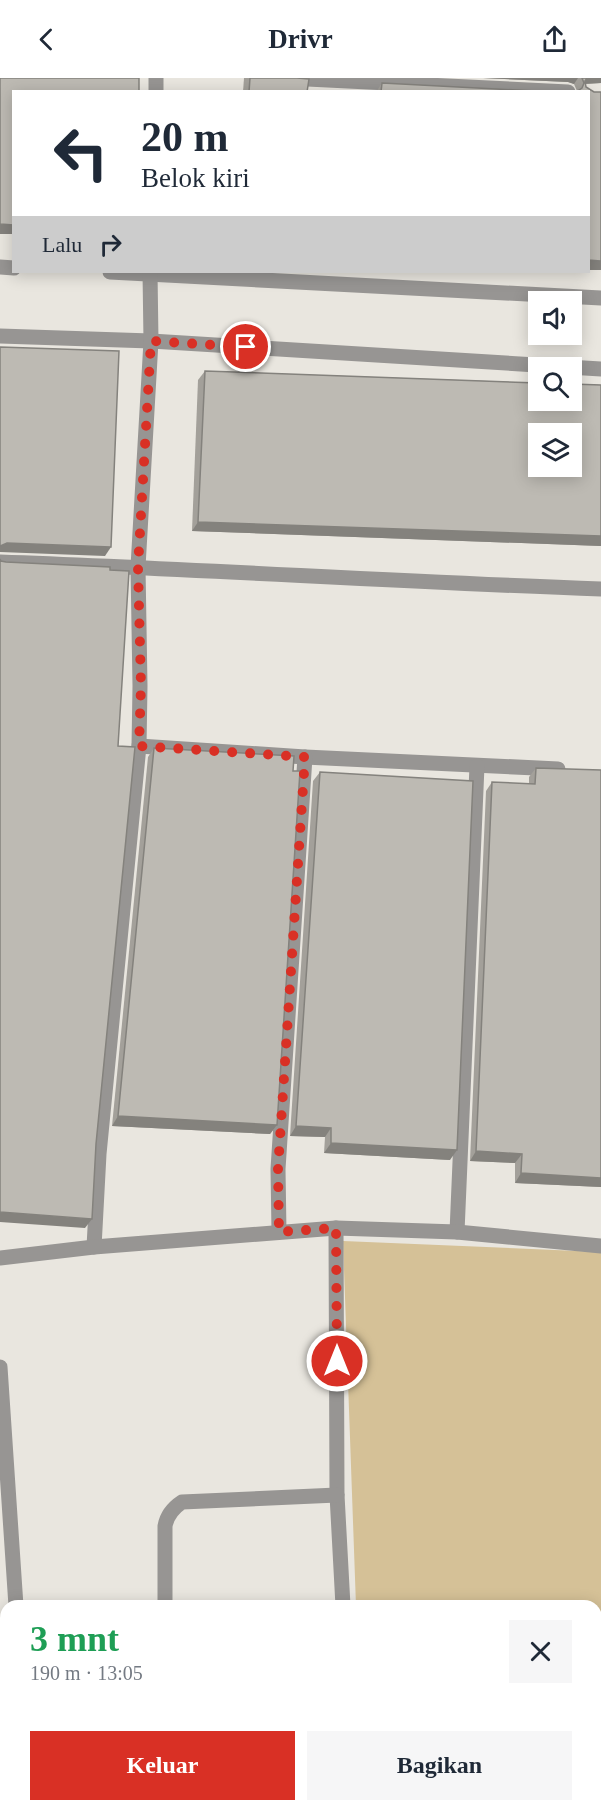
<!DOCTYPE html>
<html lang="id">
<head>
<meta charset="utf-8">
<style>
	:root { --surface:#fff; --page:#f6f6f7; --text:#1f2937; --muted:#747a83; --accent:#d93025 }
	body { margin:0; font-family:"Times New Roman",serif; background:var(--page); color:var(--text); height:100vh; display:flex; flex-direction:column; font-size:22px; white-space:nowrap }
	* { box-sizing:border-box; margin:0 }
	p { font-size:20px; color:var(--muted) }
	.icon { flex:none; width:33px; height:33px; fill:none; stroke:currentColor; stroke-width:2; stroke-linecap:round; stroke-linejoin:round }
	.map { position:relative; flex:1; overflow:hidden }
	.drawer { position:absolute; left:0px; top:1522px; width:602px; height:212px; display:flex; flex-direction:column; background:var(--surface); border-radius:18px 18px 0 0; box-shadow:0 3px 15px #0003 }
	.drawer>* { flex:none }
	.guide { position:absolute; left:12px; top:12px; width:578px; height:183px; border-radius:0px; box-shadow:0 3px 15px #0003; background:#fff; color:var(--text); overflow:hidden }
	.tools { position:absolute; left:528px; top:213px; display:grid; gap:12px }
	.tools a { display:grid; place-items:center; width:54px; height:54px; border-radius:0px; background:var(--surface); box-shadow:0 3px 15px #0003; font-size:30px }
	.pin { position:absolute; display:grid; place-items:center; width:51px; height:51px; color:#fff; margin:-26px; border:3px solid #fff; border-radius:50%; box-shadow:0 2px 6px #0007 }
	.me { position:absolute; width:66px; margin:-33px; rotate:0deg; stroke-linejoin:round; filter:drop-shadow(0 0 4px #0008) }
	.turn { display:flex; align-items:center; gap:21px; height:126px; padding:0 30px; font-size:27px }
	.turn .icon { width:78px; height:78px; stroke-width:2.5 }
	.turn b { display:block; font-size:42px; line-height:51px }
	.then { display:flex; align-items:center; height:57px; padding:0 30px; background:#0003; gap:12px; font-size:22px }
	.round { display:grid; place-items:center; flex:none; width:63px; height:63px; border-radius:0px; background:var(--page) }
	.head { display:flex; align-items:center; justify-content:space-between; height:102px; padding:0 30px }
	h1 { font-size:36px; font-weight:700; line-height:45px; color:#1e9e55 }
	.action { display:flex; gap:12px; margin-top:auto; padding:12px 30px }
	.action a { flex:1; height:69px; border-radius:0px; background:var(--accent); color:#fff; font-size:24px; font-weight:700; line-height:69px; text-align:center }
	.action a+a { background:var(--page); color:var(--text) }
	header { display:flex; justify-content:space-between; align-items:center; height:78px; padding:0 30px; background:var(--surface); font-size:27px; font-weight:700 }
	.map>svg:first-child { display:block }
	.green { fill:#d5c197 }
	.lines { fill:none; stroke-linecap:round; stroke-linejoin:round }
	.minor { stroke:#979593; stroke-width:15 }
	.wall { fill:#a3a09a }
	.shaded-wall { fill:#84827d }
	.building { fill:#bdbab3; stroke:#84827d; stroke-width:1.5; fill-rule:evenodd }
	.route { stroke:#d93025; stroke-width:10; stroke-dasharray:0 18 }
</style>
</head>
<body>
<header><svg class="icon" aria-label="back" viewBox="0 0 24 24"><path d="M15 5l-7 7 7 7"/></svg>Drivr<svg class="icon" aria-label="share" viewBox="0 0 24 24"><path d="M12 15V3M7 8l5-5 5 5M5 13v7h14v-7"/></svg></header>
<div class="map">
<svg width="601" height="1733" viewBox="0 0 601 1733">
	<rect width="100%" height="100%" fill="#e9e6df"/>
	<!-- green -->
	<path class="green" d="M343,1163L601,1174V1733H363V1728H596V1528H356Z"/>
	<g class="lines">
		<!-- minor -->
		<g class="minor">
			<path d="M287,0L568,14"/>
			<path d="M156,14V0"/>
			<path d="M0,189L14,190"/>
			<path d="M110,194L601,220"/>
			<path d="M0,258L151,263L601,291"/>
			<path d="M0,484C200,491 401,504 601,511"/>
			<path d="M139,668L305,679L558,691"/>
			<path d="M336,1150L337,1417L343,1528"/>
			<path d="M279,1154L278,1091L305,679"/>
			<path d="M457,1154L477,688"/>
			<path d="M94,1169L99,1076L139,668L140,608L138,489L151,263L150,194"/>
			<path d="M0,1180L94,1169L336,1150L457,1154L601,1168"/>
			<path d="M0,1289L16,1528"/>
			<path d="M165,1528V1448C167,1437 173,1430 182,1424L337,1417"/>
			<path d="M29,1728V1733"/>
			<path d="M346,1733V1728"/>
		</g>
	</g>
	<!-- wall -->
	<g class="wall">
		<path d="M244,0H297L307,14H243Z"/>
		<path d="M483,0H601V5L585,6L586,9L594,14H601V192H588V14H576L577,13L574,6L568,4Z"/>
		<path d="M382,5L554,14H376Z"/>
		<path d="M205,293L601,307V468L192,453L198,302Z"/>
		<path d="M154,670L277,1047L270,1056L112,1048L148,679Z"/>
		<path d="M536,690L601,1109L515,1105V1085L470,1083L486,713L492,704L529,706V699Z"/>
		<path d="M320,694L450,1082L324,1075L325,1059L290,1058L313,703Z"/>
	</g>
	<!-- shaded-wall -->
	<g class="shaded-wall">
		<path d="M483,0H578L574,6L568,4Z"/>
		<path d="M587,0H601V5L583,6Z"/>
		<path d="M0,146L14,147V156H0Z"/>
		<path d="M588,182L601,183V192H588Z"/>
		<path d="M198,444L601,458V468L192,453Z"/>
		<path d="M7,465L111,469L105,478L0,474V468Z"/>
		<path d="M118,1038L277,1047L270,1056L112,1048Z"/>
		<path d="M296,1048L331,1050L325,1059L290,1058Z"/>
		<path d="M331,1065L457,1072L450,1082L324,1075Z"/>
		<path d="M476,1073L522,1076L515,1085L470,1083Z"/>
		<path d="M521,1095L601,1100V1109L515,1105Z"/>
		<path d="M0,1134L92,1141L85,1150L0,1144Z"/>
	</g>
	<!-- building -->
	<g class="building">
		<path d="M0,0H139V14H14V147L0,146Z"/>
		<path d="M250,0H297L309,1L307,14H249Z"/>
		<path d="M582,0H587L585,3L586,9L594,14H601V183L588,182V14H576L582,10L584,5Z"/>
		<path d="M382,5L554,14H381Z"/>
		<path d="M0,269L119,273L111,469L7,465L0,468Z"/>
		<path d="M205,293L538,305V322H572V306L601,307V458L198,444ZM538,356H572V388H538Z"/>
		<path d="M0,481L1,483L6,484L110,489V492L129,493L118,668L135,669L96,1066L92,1141L0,1134Z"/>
		<path d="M154,670L294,678L293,693H300L277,1047L118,1038Z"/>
		<path d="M536,690L601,692V1100L521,1095L522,1076L476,1073L492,704L535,706Z"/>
		<path d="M320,694L473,703L457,1072L331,1065V1050L296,1048Z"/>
	</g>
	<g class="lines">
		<!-- route -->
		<path class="route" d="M246,269L151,263L138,489L141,608L139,668L305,679L278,1091L279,1154L336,1150L337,1283"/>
	</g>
</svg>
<div class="tools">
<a><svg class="icon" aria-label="sound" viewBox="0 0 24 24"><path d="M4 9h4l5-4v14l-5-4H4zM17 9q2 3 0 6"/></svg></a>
<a><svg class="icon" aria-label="search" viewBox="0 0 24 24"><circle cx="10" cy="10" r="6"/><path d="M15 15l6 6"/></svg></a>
<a><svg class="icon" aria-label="layers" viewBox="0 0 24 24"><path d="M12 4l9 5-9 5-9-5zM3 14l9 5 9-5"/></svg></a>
</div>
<div class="pin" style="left:246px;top:269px;background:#d93025"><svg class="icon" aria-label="arrive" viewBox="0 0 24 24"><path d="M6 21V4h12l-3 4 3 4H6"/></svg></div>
<svg class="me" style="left:337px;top:1283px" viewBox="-20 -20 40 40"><circle r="17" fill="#d93025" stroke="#fff" stroke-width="3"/><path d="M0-11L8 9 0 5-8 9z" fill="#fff"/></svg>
<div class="guide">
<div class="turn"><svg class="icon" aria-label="left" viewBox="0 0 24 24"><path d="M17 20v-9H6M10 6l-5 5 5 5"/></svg><div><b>20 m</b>Belok kiri</div></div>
<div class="then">Lalu<svg class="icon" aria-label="right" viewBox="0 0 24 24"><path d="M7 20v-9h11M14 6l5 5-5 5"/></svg></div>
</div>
<section class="drawer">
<div class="head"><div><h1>3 mnt</h1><p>190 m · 13:05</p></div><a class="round"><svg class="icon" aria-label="close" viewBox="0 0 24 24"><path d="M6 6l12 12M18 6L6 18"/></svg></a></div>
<div class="action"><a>Keluar</a><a>Bagikan</a></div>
</section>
</div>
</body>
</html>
